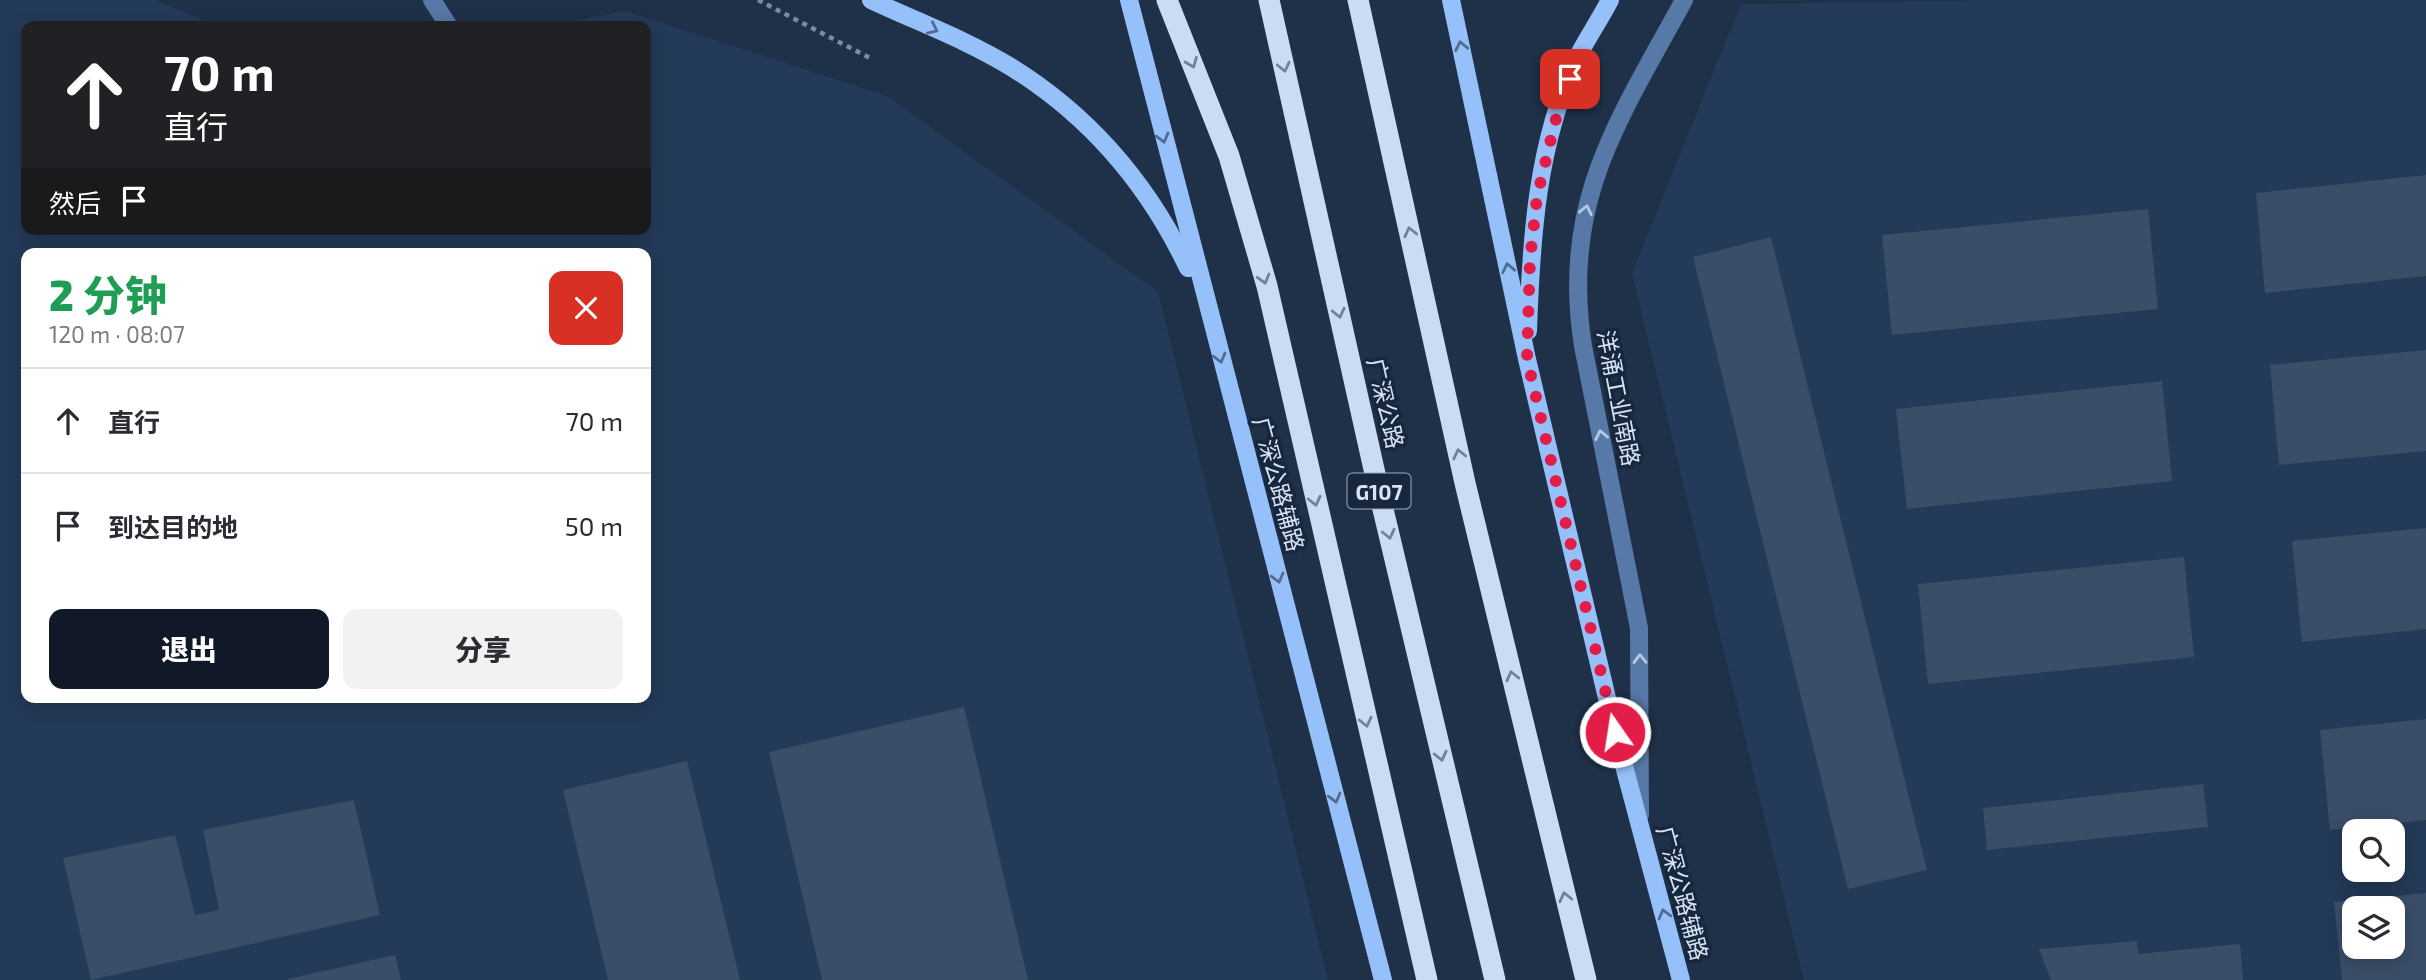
<!DOCTYPE html>
<html lang="zh">
<head>
<meta charset="utf-8">
<style>
	:root { --surface:#fff; --page:#f2f2f3; --text:#2b2b33; --muted:#7c7c81; --line:#e1e1e2; --accent:#111827 }
	body { margin:0; font-family:"Exo 2","Noto Sans SC",sans-serif; background:var(--page); color:var(--text); height:100vh; display:flex; flex-direction:column; font-size:26px; white-space:nowrap }
	* { box-sizing:border-box; margin:0 }
	p { font-size:23px; color:var(--muted) }
	.icon { flex:none; width:38px; height:38px; fill:none; stroke:currentColor; stroke-width:2; stroke-linecap:round; stroke-linejoin:round }
	.map { position:relative; flex:1; overflow:hidden }
	.side { position:absolute; left:21px; top:248px; width:630px; height:455px; display:flex; flex-direction:column; background:var(--surface); border-radius:14px; box-shadow:0 4px 18px #0003 }
	.side>* { flex:none }
	.hud { position:absolute; left:21px; top:21px; width:630px; height:214px; border-radius:14px; box-shadow:0 4px 18px #0003; background:#202124; color:#fff; overflow:hidden }
	.controls { position:absolute; left:2342px; top:819px; display:grid; gap:14px }
	.controls a { display:grid; place-items:center; width:63px; height:63px; border-radius:14px; background:var(--surface); box-shadow:0 4px 18px #0003; font-size:35px }
	.pin { position:absolute; display:grid; place-items:center; width:60px; height:60px; color:#fff; margin:-30px; border-radius:14px; box-shadow:0 4px 10px #0006 }
	.me { position:absolute; width:77px; margin:-38px; rotate:347deg; stroke-linejoin:round; filter:drop-shadow(0 0 5px #0008) }
	.turn { display:flex; align-items:center; gap:24px; height:147px; padding:0 28px; font-size:32px }
	.turn .icon { width:91px; height:91px; stroke-width:2.5 }
	.turn b { display:block; font-size:49px; line-height:60px }
	.then { display:flex; align-items:center; height:66px; padding:0 28px; background:#0003; gap:14px; font-size:26px }
	.round { display:grid; place-items:center; flex:none; width:74px; height:74px; border-radius:14px; background:var(--page) }
	.summary { display:flex; align-items:center; justify-content:space-between; height:119px; padding:0 28px }
	h1 { font-size:42px; font-weight:800; line-height:52px; color:#1e9e55 }
	.primary-button { display:flex; gap:14px; margin-top:auto; padding:14px 28px }
	.primary-button a { flex:1; height:80px; border-radius:14px; background:var(--accent); color:#fff; font-size:28px; font-weight:800; line-height:80px; text-align:center }
	.primary-button a+a { background:var(--page); color:var(--text) }
	ul { padding:0; list-style:none }
	li { display:flex; align-items:center; gap:21px; height:105px; padding:0 28px; border-top:2px solid var(--line) }
	li div { flex:1 }
	li b { display:block; font-size:26px }
	li em { font-style:normal }
	.map>svg:first-child { display:block }
	.built { fill:#233a58; fill-rule:evenodd }
	.building { fill:#3a4e68; fill-rule:evenodd }
	.lines { fill:none; stroke-linecap:round; stroke-linejoin:round }
	.path { stroke:#7c8b9f; stroke-width:4.5; stroke-dasharray:5 5; stroke-linecap:butt }
	.minor { stroke:#5779a7; stroke-width:18 }
	.major { stroke:#96c0f9; stroke-width:18 }
	.highway { stroke:#cadbf2; stroke-width:21 }
	.oneway { stroke:#506c92 }
	.oneway2 { stroke:#708198 }
	.oneway3 { stroke:#b7c8e0 }
	.route { stroke:#e11d48; stroke-width:12; stroke-dasharray:0 21.6 }
	.labels { text-anchor:middle; dominant-baseline:central; stroke-width:7; stroke-linejoin:round; paint-order:stroke }
	.shield { fill:#16273e; stroke:#9dabbd; stroke-width:2 }
	.shield-label { font-size:21px; font-weight:bold; fill:#d7e3f3 }
	.street-label { font-size:23px; fill:#d7e3f3; stroke:#16273e }
</style>
</head>
<body>
<div class="map">
<svg width="2426" height="980" viewBox="0 0 2426 980">
	<rect width="100%" height="100%" fill="#1f3149"/>
	<!-- built -->
	<g class="built">
		<path d="M0,0H156L217,26H26V229H646V26H549L625,11L887,96L1158,292L1328,980H0ZM26,254H646V698H26Z"/>
		<path d="M2010,0H2426V980H1804L1632,273L1741,4ZM2354,831H2392V870H2354ZM2354,908H2392V947H2354Z"/>
	</g>
	<!-- building -->
	<g class="building">
		<path d="M2426,175V276L2265,293L2256,193Z"/>
		<path d="M2148,209L2158,309L1892,335L1882,235Z"/>
		<path d="M1771,237L1927,870L1848,889L1693,257Z"/>
		<path d="M2426,350V451L2279,465L2270,365Z"/>
		<path d="M2162,381L2172,481L1907,509L1896,409Z"/>
		<path d="M2426,528V629L2302,642L2292,541Z"/>
		<path d="M2184,557L2194,657L1928,684L1918,584Z"/>
		<path d="M964,707L1028,980H822L769,752Z"/>
		<path d="M2426,719V820L2330,830L2320,730Z"/>
		<path d="M687,761L740,980H608L563,790Z"/>
		<path d="M2203,784L2208,827L1987,850L1983,808Z"/>
		<path d="M354,800L380,915L91,980L63,858L175,835L195,915L219,910L203,830Z"/>
		<path d="M2426,893V980H2342L2334,902ZM2354,908H2392V947H2354Z"/>
		<path d="M2137,941L2138,954L2240,944L2243,980H2051L2039,949Z"/>
		<path d="M395,955L401,980H288V979Z"/>
	</g>
	<g class="lines">
		<!-- path -->
		<path class="path" d="M758,0L870,58"/>
		<!-- minor -->
		<g class="minor">
			<path d="M432,0L448,25"/>
			<path d="M1640,815L1639,628L1583,346C1560,201 1619,120 1684,0"/>
		</g>
		<!-- major -->
		<g class="major">
			<path d="M871,0C918,22 967,40 1011,67C1090,116 1148,184 1188,268"/>
			<path d="M1129,0L1383,980"/>
			<path d="M1451,0L1527,359L1615,732L1681,980"/>
			<path d="M1528,331C1531,239 1537,141 1578,56C1588,37 1600,19 1610,0"/>
		</g>
		<!-- highway -->
		<g class="highway">
			<path d="M1167,0L1229,156L1267,286L1427,980"/>
			<path d="M1269,0L1382,505L1495,980"/>
			<path d="M1358,0L1465,483L1586,980"/>
		</g>
	</g>
	<!-- one-way arrows -->
	<defs><path id="oneway-chevron" d="M-2-3.5L2.5 0L-2 3.5" fill="none" stroke-width="1.6" stroke-linecap="round" stroke-linejoin="round" transform="scale(1.75)"/></defs>
	<g class="oneway">
		<use href="#oneway-chevron" transform="translate(933 29) rotate(25)"/>
		<use href="#oneway-chevron" transform="translate(1461 46) rotate(-102)"/>
		<use href="#oneway-chevron" transform="translate(1163 138) rotate(75)"/>
		<use href="#oneway-chevron" transform="translate(1508 268) rotate(-102)"/>
		<use href="#oneway-chevron" transform="translate(1220 358) rotate(75)"/>
		<use href="#oneway-chevron" transform="translate(1278 578) rotate(75)"/>
		<use href="#oneway-chevron" transform="translate(1335 798) rotate(75)"/>
		<use href="#oneway-chevron" transform="translate(1664 914) rotate(-105)"/>
	</g>
	<g class="oneway2">
		<use href="#oneway-chevron" transform="translate(1192 63) rotate(68)"/>
		<use href="#oneway-chevron" transform="translate(1284 67) rotate(77)"/>
		<use href="#oneway-chevron" transform="translate(1410 232) rotate(-103)"/>
		<use href="#oneway-chevron" transform="translate(1264 279) rotate(74)"/>
		<use href="#oneway-chevron" transform="translate(1339 313) rotate(77)"/>
		<use href="#oneway-chevron" transform="translate(1459 454) rotate(-103)"/>
		<use href="#oneway-chevron" transform="translate(1315 501) rotate(77)"/>
		<use href="#oneway-chevron" transform="translate(1389 534) rotate(77)"/>
		<use href="#oneway-chevron" transform="translate(1512 676) rotate(-103)"/>
		<use href="#oneway-chevron" transform="translate(1366 722) rotate(77)"/>
		<use href="#oneway-chevron" transform="translate(1441 756) rotate(77)"/>
		<use href="#oneway-chevron" transform="translate(1565 897) rotate(-103)"/>
	</g>
	<g class="oneway3">
		<use href="#oneway-chevron" transform="translate(1586 210) rotate(-78)"/>
		<use href="#oneway-chevron" transform="translate(1601 435) rotate(-102)"/>
		<use href="#oneway-chevron" transform="translate(1640 659) rotate(-91)"/>
	</g>
	<g class="lines">
		<!-- route -->
		<path class="route" d="M1570,79L1555,122L1537,197L1530,260L1527,359L1615,732"/>
	</g>
	<g class="labels">
		<!-- shield labels -->
		<rect class="shield" x="1347.5" y="473.5" width="63" height="35" rx="5"/>
		<g class="shield-label">
			<text x="1379" y="491">G107</text>
		</g>
		<!-- street labels -->
		<g class="street-label">
			<text transform="translate(1619 398) rotate(79)">洋涌工业南路</text>
			<text transform="translate(1386 403) rotate(77)">广深公路</text>
			<text transform="translate(1279 484) rotate(75)">广深公路辅路</text>
			<text transform="translate(1683 893) rotate(75)">广深公路辅路</text>
		</g>
	</g>
</svg>
<div class="controls">
<a><svg class="icon" aria-label="search" viewBox="0 0 24 24"><circle cx="10" cy="10" r="6"/><path d="M15 15l6 6"/></svg></a>
<a><svg class="icon" aria-label="layers" viewBox="0 0 24 24"><path d="M12 4l9 5-9 5-9-5zM3 14l9 5 9-5"/></svg></a>
</div>
<div class="pin" style="left:1570px;top:79px;background:#d93025"><svg class="icon" aria-label="arrive" viewBox="0 0 24 24"><path d="M6 21V4h12l-3 4 3 4H6"/></svg></div>
<svg class="me" style="left:1615px;top:732px" viewBox="-20 -20 40 40"><circle r="17" fill="#e11d48" stroke="#fff" stroke-width="3"/><path d="M0-11L8 9 0 5-8 9z" fill="#fff"/></svg>
<div class="hud">
<div class="turn"><svg class="icon" aria-label="ahead" viewBox="0 0 24 24"><path d="M12 20V5M6 11l6-6 6 6"/></svg><div><b>70 m</b>直行</div></div>
<div class="then">然后<svg class="icon" aria-label="arrive" viewBox="0 0 24 24"><path d="M6 21V4h12l-3 4 3 4H6"/></svg></div>
</div>
<section class="side">
<div class="summary"><div><h1>2 分钟</h1><p>120 m · 08:07</p></div><a class="round" style="background:#d93025;color:#fff"><svg class="icon" aria-label="close" viewBox="0 0 24 24"><path d="M6 6l12 12M18 6L6 18"/></svg></a></div>
<ul>
<li><svg class="icon" aria-label="ahead" viewBox="0 0 24 24"><path d="M12 20V5M6 11l6-6 6 6"/></svg><div><b>直行</b></div><em>70 m</em></li>
<li><svg class="icon" aria-label="arrive" viewBox="0 0 24 24"><path d="M6 21V4h12l-3 4 3 4H6"/></svg><div><b>到达目的地</b></div><em>50 m</em></li>
</ul>
<div class="primary-button"><a>退出</a><a>分享</a></div>
</section>
</div>
</body>
</html>
